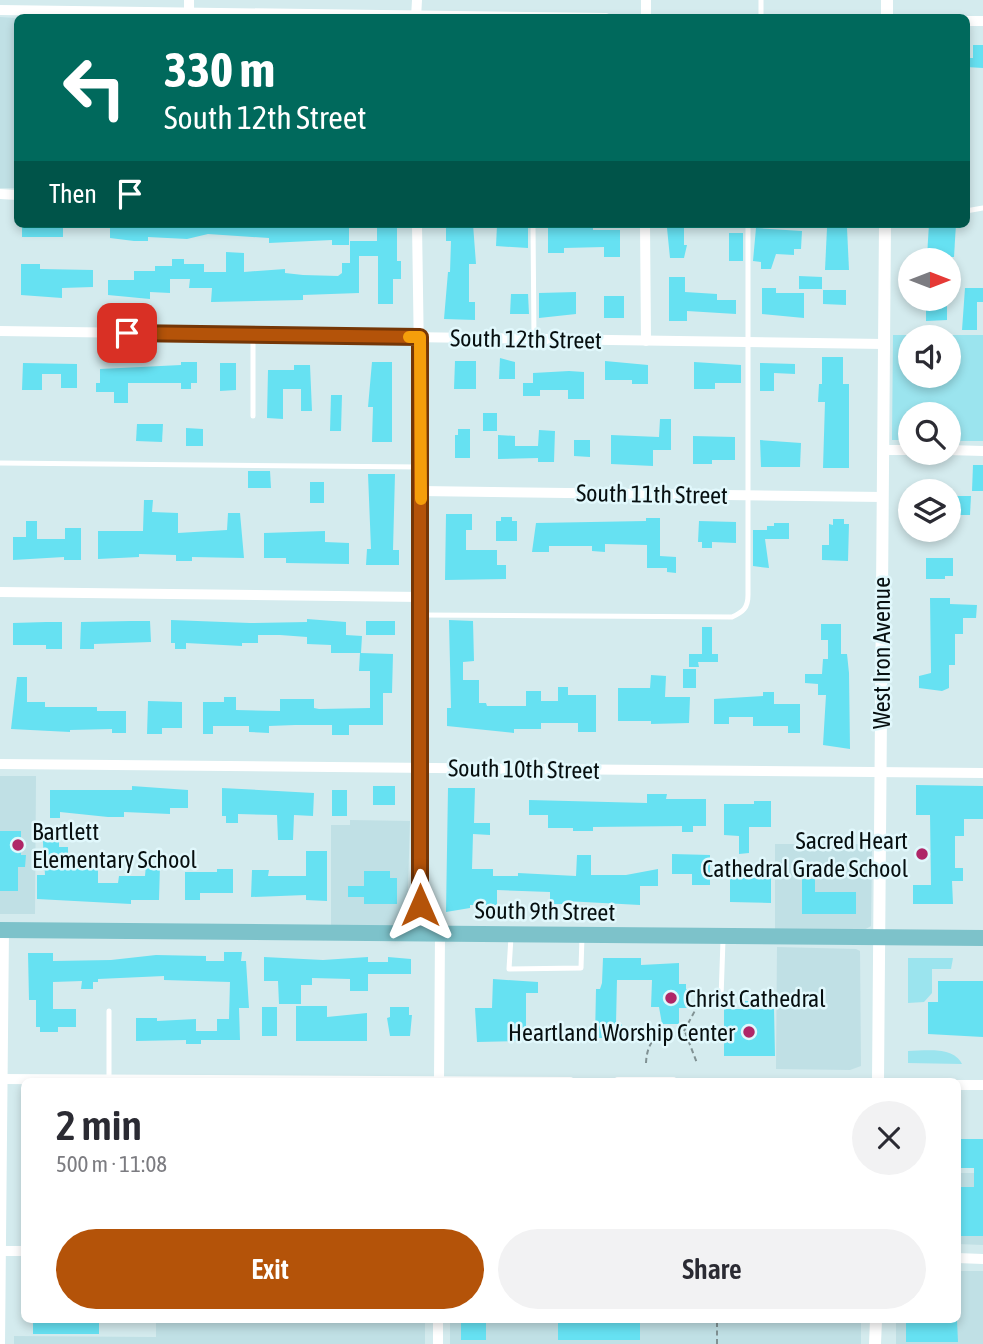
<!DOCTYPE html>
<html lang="en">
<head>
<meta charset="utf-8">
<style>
	:root { --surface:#fff; --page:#f2f2f3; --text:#2b2b33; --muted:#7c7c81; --accent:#b45309 }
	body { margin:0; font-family:"Asap Condensed",sans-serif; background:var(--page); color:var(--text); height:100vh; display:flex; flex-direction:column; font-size:26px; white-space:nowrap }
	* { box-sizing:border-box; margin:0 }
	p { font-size:23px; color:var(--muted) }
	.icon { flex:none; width:38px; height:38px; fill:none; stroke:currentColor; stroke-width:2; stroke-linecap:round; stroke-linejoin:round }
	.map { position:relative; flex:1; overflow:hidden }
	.panel { position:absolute; left:21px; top:1078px; width:940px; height:245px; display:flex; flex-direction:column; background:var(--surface); border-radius:10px; box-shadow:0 4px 10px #0003 }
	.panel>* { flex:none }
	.banner { position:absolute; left:14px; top:14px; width:956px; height:214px; border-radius:10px; box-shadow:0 4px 10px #0003; background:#00695c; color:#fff; overflow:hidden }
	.needle { width:46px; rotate:90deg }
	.fabs { position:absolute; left:898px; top:248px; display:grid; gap:14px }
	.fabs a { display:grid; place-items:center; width:63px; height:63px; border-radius:50%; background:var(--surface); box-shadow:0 4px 10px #0003; font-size:35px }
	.pin { position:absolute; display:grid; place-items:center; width:60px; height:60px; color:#fff; margin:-30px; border-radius:14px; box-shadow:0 4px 10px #0006 }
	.me { position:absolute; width:77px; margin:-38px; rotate:0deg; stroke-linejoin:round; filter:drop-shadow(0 0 5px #0008) }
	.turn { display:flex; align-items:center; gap:24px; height:147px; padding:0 35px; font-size:32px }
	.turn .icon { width:91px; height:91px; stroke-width:2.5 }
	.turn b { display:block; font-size:49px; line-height:60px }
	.then { display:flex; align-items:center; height:66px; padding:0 35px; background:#0003; gap:14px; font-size:26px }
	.round { display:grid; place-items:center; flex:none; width:74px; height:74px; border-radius:37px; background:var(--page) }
	.head { display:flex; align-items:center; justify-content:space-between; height:119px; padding:0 35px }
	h1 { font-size:42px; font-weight:600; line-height:52px }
	.primary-button { display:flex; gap:14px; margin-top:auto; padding:14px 35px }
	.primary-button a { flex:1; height:80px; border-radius:42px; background:var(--accent); color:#fff; font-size:28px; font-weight:600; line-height:80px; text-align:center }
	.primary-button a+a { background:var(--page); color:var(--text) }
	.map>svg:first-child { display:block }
	.built { fill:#c0e0e5 }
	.green { fill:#9be4ee; fill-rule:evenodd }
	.building { fill:#66e1f2 }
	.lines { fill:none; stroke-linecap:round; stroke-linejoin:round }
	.path { stroke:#809193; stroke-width:2; stroke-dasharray:5 3.5; stroke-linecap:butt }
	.service { stroke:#fff; stroke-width:5 }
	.minor { stroke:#fff; stroke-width:10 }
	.tertiary { stroke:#fff; stroke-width:12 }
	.primary { stroke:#7dc2ca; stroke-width:16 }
	.route-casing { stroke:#753606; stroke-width:18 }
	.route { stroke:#b45309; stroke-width:12 }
	.slow { stroke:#f59e0b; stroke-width:12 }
	.poi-dot { fill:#af2667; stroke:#e1f8fc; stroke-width:2.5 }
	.labels { text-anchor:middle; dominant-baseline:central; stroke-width:5; stroke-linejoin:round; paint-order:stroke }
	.street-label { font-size:24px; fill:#070f10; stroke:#e1f8fc }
	.poi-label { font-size:24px; fill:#070f10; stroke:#e1f8fc; text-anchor:start }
</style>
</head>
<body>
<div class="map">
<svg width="983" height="1344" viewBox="0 0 983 1344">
	<rect width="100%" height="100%" fill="#d4ebee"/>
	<!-- built -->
	<g class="built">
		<path d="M0,17L17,18V188H0Z"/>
		<path d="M0,776H36L35,914H0Z"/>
		<path d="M350,820L410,821L407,923L394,926H331V825H350Z"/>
		<path d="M775,844H872L871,926L864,930H775Z"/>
		<path d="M777,947L856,949L860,951L861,1066L850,1070L776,1069Z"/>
		<path d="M957,1173H983V1245L957,1244Z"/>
		<path d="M957,1271H983V1344H896V1320H957Z"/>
		<path d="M156,1320H425V1344H14V1336L156,1337Z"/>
		<rect x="450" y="1320" width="411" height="24"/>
	</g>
	<!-- green -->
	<g class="green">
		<path d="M893,335H983V441H949L948,415H910V440H892ZM910,338H948V376H910Z"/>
		<path d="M908,958H953L951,969H932V993L924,1002L908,1003Z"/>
		<path d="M908,1051C925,1051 953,1046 962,1064L908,1063Z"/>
	</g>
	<!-- building -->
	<g class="building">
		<path d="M973,45H983V68L966,67V58H973Z"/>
		<rect x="22" y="224" width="41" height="13"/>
		<path d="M110,224H349V245H332V240L269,243V238L208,234L187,239L148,237V241H134L110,238Z"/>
		<path d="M377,224H397V261H401V279H393V304H378V256H359V293L303,295V300L211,302L212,288H189L190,279H170V293L150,292V299L108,295V280H134V271H155V266H172V259H184V264H204V272H226V252L244,253V272L285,269V273L303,275L338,276L342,273V263H350V241H377Z"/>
		<path d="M446,224H473L476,264H469V302H475V320L444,319L448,272H450L451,241H446Z"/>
		<path d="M575,224H593V230H620V257H604V247L564,248V253H548V227H575Z"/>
		<path d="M929,224H956L954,257H927Z"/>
		<path d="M497,225H528V248L496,246Z"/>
		<path d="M667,228H684V245H687L684,258H670Z"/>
		<path d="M756,228L802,231L801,249H794V255L776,254L771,269H761V262L753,261Z"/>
		<path d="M827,228H847L849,270H825Z"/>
		<rect x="729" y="233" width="14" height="28"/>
		<path d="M21,264H40V269L93,270V287L62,288V298L21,295Z"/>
		<path d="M799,276L822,277V289H799Z"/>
		<path d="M669,277H685V292L717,294V300H736V314L687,311V321H669Z"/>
		<path d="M762,288H776V293H804V318L762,314Z"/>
		<path d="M965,288H983V302H977V330H962Z"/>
		<path d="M823,290H846V305L823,304Z"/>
		<path d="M576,292V314L539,318V293Z"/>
		<path d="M511,294H528L529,314H510Z"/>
		<rect x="604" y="296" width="20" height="22"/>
		<path d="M926,305H947V320L926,321Z"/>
		<path d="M822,357H843V384H849V468H823L825,402H818L819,384H822Z"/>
		<path d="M500,358L515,362V379H499Z"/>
		<path d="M455,361H476V389H454Z"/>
		<path d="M605,361L648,365V384H632V380H605Z"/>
		<path d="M181,362H197V383H191V389H181V383H128V403H114V392H96V383H100V369L181,365Z"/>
		<path d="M372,362H392V442H372L373,407H368Z"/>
		<path d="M694,362L741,365V383H715V389H694Z"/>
		<path d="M23,363L77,364V388H61V374H42V390H22Z"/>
		<path d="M220,363H236V390L220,391Z"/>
		<path d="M760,363L795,364V374L774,373V391H760Z"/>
		<path d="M294,365H310L312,411H301V389H283V419L267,418L268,370H294Z"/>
		<path d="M569,371L584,372V399H568V390H540V396H523V383H533V373Z"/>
		<path d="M331,395H342L341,431H330Z"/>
		<rect x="483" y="413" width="14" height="18"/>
		<path d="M660,419H671V450H653V466L611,464V435L659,437Z"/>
		<path d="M137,424H163L162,442L136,441Z"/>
		<path d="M186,428L203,429V446H186Z"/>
		<path d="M458,429H470V458H455V435H458Z"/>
		<path d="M539,430L555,431L554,462H538V458L498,459V435L515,436V446H538Z"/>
		<path d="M693,436L735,437V460H712V464H693Z"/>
		<path d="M574,440H590V457L574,456Z"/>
		<path d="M760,440L801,443L800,467H761Z"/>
		<path d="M973,465H983V491H972Z"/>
		<path d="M248,471H270L271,488H248Z"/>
		<path d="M368,474H395L393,550H399V565H366L367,549H371Z"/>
		<rect x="310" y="482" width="14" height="21"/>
		<path d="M948,496H971L970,515H948Z"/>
		<path d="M144,500H153L152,512L178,513V533L227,530L228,513H240L244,558L192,557V561H176V555L139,554V557L98,559V531H143Z"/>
		<path d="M446,514H472V530H466V550H497V565H506V579L445,580Z"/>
		<path d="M501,517H512V521H517V541H496V521H501Z"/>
		<path d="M646,518H660V556L676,557V573L667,572V568H647V545L605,544V552L592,551V546H549V552H532L536,523L646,521Z"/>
		<path d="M833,519H844V524H849L848,561L822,560V545H829V524L833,525Z"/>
		<path d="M26,521H37V539H65V528H81V560H64V557L13,560V537H26Z"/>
		<path d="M699,521L736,522V543L712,542V548H702V542H698Z"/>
		<path d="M774,523H789V539H765L769,568L753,566V530H767V526H774Z"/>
		<path d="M325,531V542L349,543V564L286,563V558H264V533Z"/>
		<path d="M926,558H953V576H945V579H926Z"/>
		<path d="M930,598H950V604L977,605L976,618H963V634H955V665H949V688L942,691L919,688V676L931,673Z"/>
		<path d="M307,619L346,622V635L362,636L361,653L393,654L392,693H383V725H349V735H332V725H295L269,726V733L249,732V726H213V734H203V702H224V697H236V710L280,711V699H314V708L319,709L370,708V671H359L360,653H331V645L307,644V637L280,635H258V643H242V646L186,643V649H175V643H171V620L250,623L307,622Z"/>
		<path d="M449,620L473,621L474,661L463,662V680H479V703H486L487,706H526V691H541V701H558V687H568V695H596V732H578V723H541V729H514V733L447,726V708H451Z"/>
		<path d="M131,621H150L151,642L94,644V649H80L81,622Z"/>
		<rect x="366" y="621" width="29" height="14"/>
		<path d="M46,622H62V649H46V645H13V623Z"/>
		<path d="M821,624H841V654H847L849,673L850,749L823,745L826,695H818V684L805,683V674H822L823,659H828V640H821Z"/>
		<path d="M702,627H712V654H718V662H698L699,667H689V654H702Z"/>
		<rect x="683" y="669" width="13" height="19"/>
		<path d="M651,675L666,676L665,697H690L689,723L651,724V721H618V688H650Z"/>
		<path d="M17,677H27V702H45V707H97V711H126V733H112V729L70,730V732L11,729Z"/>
		<path d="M763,692H774V704H800V733H788V726H753V717H729V724H714V699L763,696Z"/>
		<path d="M148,701L182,702V728H162V734H147Z"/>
		<path d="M916,785L983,786V819H964V836H955V868H963V881H952L953,904H913V885H931L930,815H916Z"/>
		<path d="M132,786L188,790V808H170V814L124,812V817H108L60,812V818H50V790H132Z"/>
		<rect x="373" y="786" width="22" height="19"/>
		<path d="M222,788L314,793L313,816L294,815L293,840H278L277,815L238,814V823H226V816H222Z"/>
		<path d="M448,788H475L474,823H490V835L473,834L472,869H493V876H518V873L576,876L577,855H591V875H626L658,869V886H640V905L565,901V904H550V892L497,890V905H470V908L446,912Z"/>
		<rect x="332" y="790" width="15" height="26"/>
		<path d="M647,794H667L666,799H706V826H693V832H682V826L593,827V831H573V828H548V815H529V800L647,803Z"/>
		<path d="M754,801H771V827H749V853L739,854V836L724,835V804H754Z"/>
		<path d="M42,827H52V834H59V847H68V868H98V883H118L119,876H145L146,865H160L159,900H131V904L37,899V875H45Z"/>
		<path d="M0,831H21V855H26L25,867H18V891H0Z"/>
		<path d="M306,851H327V901L306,900V895L251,897L252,870H269L268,876H306Z"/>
		<path d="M672,854L710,855V885H692V874H672Z"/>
		<path d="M217,869H233V893H200V900H185V872H217Z"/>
		<path d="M364,871H390V878H397V904H364V897H348V886H364Z"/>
		<path d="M771,877V903L730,902V878Z"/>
		<path d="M802,879H815V892H856V914H802Z"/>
		<path d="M224,952H242L241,961H246L249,1008H239L240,1040H201V1044H186V1040L136,1041V1018H157V1021L196,1019V1031H217V1019H229L230,982L164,980V976L98,979V982H93V989H81L82,981L53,982V1009H76V1027H58V1032H40V1027H36V1000H29L28,953H53V961L111,960L156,955L206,956V961H224Z"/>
		<path d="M264,957L323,960L368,957V962H388V957L411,959V974H368V991H350V979L312,978V985H301V1004H279L278,981H264Z"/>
		<path d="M603,958H641V965L679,963V984H686V989H690V1008H679V1024H662L659,1007H651L652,980H617L616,1024H622L621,1038H595L596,989H600L602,983Z"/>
		<path d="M493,979L538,982V993H526V1041L477,1042L475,1008H492Z"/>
		<path d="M938,981H983V1037L928,1034V1002H938Z"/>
		<path d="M745,1001H758V1009H774L775,1056H724V1009H745Z"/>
		<path d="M296,1006H327V1017L367,1013V1041H296Z"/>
		<rect x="262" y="1007" width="15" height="29"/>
		<path d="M390,1007H409V1015H412L410,1036H390L387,1018L390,1017Z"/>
		<path d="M959,1139H983V1236H959V1187H974V1168H959Z"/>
		<rect x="33" y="1320" width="66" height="14"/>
		<rect x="461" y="1320" width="25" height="20"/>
		<rect x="558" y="1320" width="82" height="20"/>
		<path d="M906,1320H957L958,1342H906Z"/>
	</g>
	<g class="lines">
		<!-- path -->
		<g class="path">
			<path d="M684,1031L698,1005L714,1001"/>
			<path d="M646,1063C647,1038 662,1027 685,1032L697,1063"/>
			<path d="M717,1344V1320"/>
		</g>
		<!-- service -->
		<g class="service">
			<path d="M761,18V0"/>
			<path d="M966,211L983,208"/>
			<path d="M533,224L534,339"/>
			<path d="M253,335V416"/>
			<path d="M0,463L421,467"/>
			<path d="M421,615L732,617C743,612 748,608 748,595V224"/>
			<path d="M511,937L509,969L581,968L582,937"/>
			<path d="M721,998L723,940"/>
			<path d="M109,1080V1011"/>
		</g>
		<!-- minor -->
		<g class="minor">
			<path d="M0,10L606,18"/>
			<path d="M189,18V0"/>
			<path d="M416,18L417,0"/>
			<path d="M646,18V0"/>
			<path d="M966,21H983"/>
			<path d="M0,194L18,195"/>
			<path d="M417,224L421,491L420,932"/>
			<path d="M645,224L646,341"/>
			<path d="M0,331L884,344"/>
			<path d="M883,450H910"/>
			<path d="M948,450L983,451"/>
			<path d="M421,491L883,497"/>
			<path d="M0,592L421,597"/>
			<path d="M0,764L983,773"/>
			<path d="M0,1079L570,1082"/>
			<path d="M439,1082L440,933"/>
			<path d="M618,1082H673"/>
			<path d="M957,1085H983"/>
			<path d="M0,1251H24"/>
			<path d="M957,1258L983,1259"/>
			<path d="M0,1344L4,930"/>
			<path d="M438,1344V1320"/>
		</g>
		<!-- tertiary -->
		<g class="tertiary">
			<path d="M887,18V0"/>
			<path d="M878,1082L885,224"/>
			<path d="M875,1344L876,1320"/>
		</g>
		<!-- primary -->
		<path class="primary" d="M0,930L983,938"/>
	</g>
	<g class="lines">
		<!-- route casing -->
		<g class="route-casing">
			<path id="route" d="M127,333L420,337V905"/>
		</g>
		<!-- route -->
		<use href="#route" class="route"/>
		<!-- slow -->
		<path class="slow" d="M409,337H420L421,499"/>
	</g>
	<!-- markers -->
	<g class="poi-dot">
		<circle cx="18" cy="845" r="7"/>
		<circle cx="922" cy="854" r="7"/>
		<circle cx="671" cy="998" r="7"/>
		<circle cx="749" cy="1032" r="7"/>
	</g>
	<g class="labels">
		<!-- street labels -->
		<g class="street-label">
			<text transform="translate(526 339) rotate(1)">South 12th Street</text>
			<text transform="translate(652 494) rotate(1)">South 11th Street</text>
			<text transform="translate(881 653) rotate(-90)">West Iron Avenue</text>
			<text transform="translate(524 769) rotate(1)">South 10th Street</text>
			<text transform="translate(545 911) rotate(1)">South 9th Street</text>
		</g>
		<!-- poi labels -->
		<g class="poi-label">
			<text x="32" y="831">Bartlett<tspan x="32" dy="28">Elementary School</tspan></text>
			<text x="908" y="840" text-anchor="end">Sacred Heart<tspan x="908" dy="28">Cathedral Grade School</tspan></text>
			<text x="685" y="998">Christ Cathedral</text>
			<text x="735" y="1032" text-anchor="end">Heartland Worship Center</text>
		</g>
	</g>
</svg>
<div class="fabs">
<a><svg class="needle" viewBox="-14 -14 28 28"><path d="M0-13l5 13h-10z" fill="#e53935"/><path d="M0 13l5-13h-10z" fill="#7c7c81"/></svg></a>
<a><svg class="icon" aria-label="sound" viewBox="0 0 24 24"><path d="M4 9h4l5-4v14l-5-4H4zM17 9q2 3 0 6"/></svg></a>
<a><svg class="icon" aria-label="search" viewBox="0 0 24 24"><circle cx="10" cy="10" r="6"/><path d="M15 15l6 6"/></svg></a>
<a><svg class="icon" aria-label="layers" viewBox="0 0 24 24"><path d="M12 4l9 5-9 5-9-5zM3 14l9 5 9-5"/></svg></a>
</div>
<div class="pin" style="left:127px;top:333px;background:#d93025"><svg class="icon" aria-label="arrive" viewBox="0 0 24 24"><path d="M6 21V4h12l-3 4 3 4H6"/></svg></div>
<svg class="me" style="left:420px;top:905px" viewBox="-20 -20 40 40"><path d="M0-17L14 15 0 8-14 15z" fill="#b45309" stroke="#fff" stroke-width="4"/></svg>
<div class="banner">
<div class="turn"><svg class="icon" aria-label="left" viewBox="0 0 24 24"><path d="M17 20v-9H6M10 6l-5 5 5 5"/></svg><div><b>330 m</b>South 12th Street</div></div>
<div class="then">Then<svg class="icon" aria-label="arrive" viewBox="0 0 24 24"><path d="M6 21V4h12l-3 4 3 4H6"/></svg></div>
</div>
<section class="panel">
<div class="head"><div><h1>2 min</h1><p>500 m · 11:08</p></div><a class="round"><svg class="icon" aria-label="close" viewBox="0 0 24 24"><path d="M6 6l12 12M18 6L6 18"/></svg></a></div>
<div class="primary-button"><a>Exit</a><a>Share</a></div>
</section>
</div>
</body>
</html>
